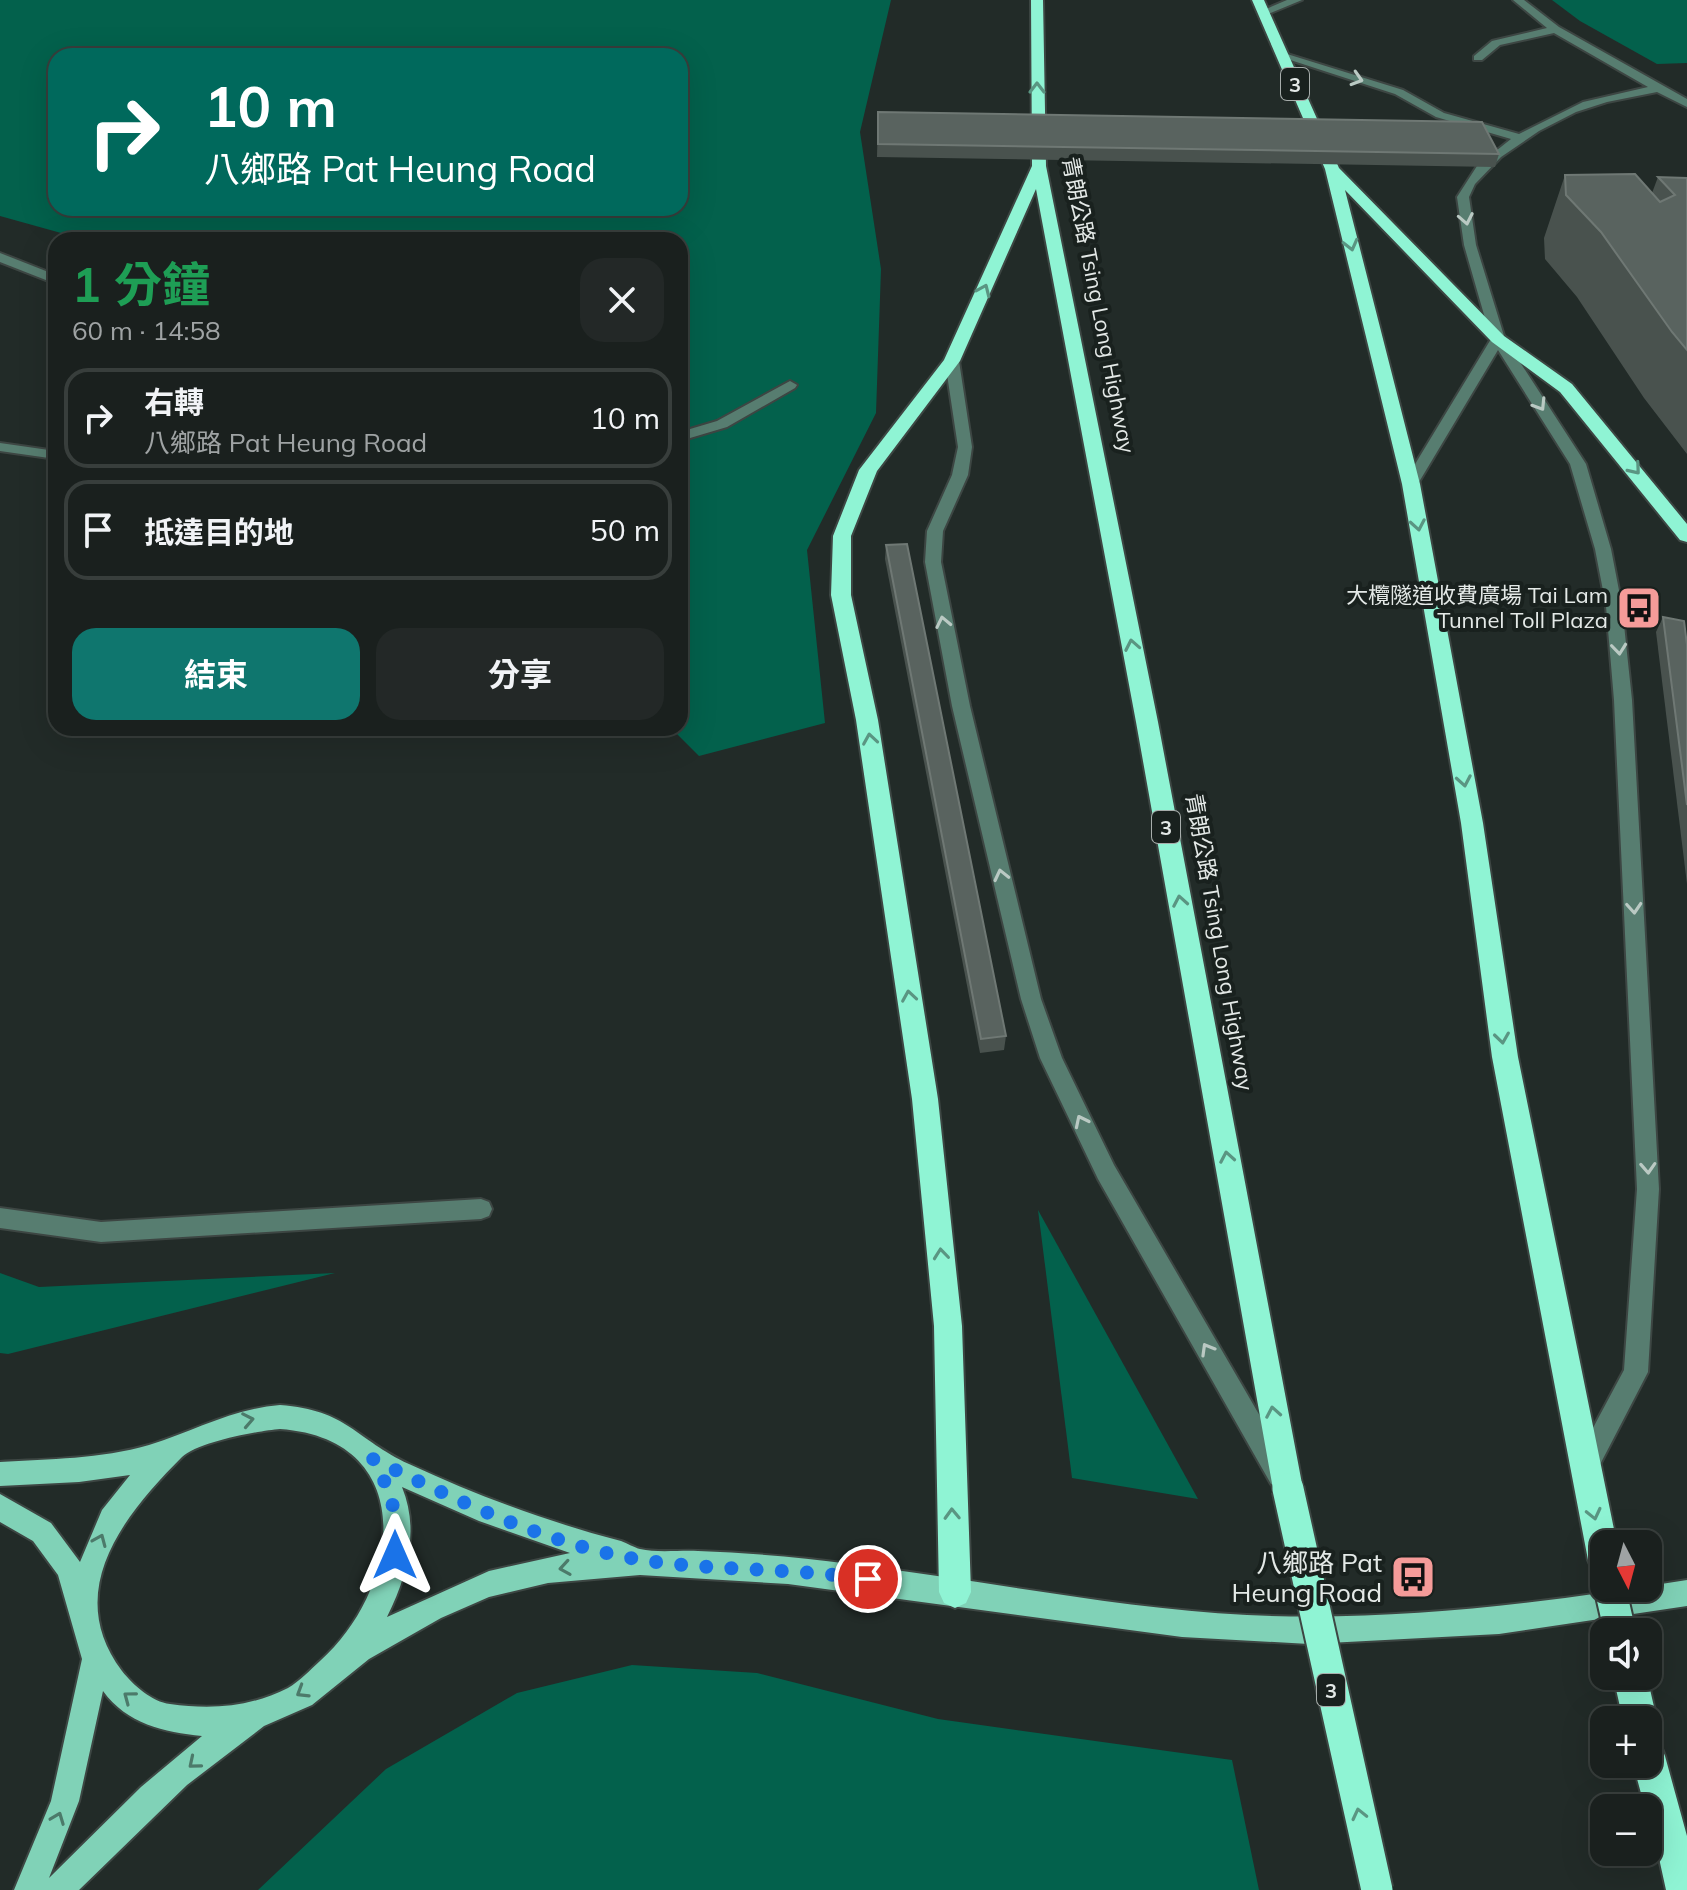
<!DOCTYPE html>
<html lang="zh-TW">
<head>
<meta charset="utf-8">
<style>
	:root { --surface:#1a201e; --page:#232827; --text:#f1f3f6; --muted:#9fa3a4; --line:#383e3c; --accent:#0f766e }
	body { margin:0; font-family:Mulish,"Noto Sans TC",sans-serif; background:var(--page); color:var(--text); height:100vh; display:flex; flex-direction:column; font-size:30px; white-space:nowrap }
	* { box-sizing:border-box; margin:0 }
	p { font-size:26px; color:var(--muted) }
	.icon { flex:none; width:44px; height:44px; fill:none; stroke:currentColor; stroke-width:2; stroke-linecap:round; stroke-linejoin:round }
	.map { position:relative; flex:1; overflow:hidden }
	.side { position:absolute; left:48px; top:232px; width:640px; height:504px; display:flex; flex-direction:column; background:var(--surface); border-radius:24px; box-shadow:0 8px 32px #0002,0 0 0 2px var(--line) }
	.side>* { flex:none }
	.banner { position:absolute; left:48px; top:48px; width:640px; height:168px; border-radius:24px; box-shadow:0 8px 32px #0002,0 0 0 2px var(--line); background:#00695c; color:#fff; overflow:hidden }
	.needle { width:52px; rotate:174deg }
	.tools { position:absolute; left:1590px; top:1530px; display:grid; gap:16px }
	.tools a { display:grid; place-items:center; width:72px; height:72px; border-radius:16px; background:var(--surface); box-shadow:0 8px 32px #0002,0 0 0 2px var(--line); font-size:40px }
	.pin { position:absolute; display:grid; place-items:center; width:68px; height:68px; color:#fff; margin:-34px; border:4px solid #fff; border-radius:50%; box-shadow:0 2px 8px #0007 }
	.me { position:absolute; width:88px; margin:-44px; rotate:0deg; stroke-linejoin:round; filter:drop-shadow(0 0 6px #0008) }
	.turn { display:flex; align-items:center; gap:28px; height:168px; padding:0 24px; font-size:36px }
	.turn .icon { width:104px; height:104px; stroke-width:2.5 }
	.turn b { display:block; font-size:56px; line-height:68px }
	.round { display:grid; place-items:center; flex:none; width:84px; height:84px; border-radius:24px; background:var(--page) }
	.summary { display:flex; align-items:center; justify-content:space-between; height:136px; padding:0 24px }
	h1 { font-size:48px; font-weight:700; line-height:60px; color:#1e9e55 }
	.button { display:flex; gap:16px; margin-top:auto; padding:16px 24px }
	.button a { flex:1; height:92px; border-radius:24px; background:var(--accent); color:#fff; font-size:32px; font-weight:700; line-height:92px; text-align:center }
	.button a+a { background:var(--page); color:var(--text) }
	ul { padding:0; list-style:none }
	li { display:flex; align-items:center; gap:24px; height:100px; margin:0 16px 12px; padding:0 8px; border:4px solid var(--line); border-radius:24px }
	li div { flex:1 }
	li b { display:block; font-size:30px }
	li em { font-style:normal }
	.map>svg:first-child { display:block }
	.forest { fill:#03614c; fill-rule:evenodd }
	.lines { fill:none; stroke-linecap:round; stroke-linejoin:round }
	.minor-casing { stroke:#3d4643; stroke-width:4 }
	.major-casing { stroke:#3d4643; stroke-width:4 }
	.highway-casing { stroke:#3d4643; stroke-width:4 }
	.minor { fill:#577d70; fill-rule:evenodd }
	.major { fill:#80d2b7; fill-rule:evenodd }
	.highway { fill:#8ff4d4; fill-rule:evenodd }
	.highway-bridge-casing { stroke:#3d4643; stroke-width:35; stroke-linecap:butt }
	.highway-bridge { stroke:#8ff4d4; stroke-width:31 }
	.wall { fill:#49524e }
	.building { fill:#59635f; stroke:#6f7874; stroke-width:2 }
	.oneway { stroke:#bac9c3 }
	.oneway2 { stroke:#5a9582 }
	.oneway3 { stroke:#4c7a6a }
	.route { stroke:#1a73e8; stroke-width:14; stroke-dasharray:0 25.2 }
	.labels { text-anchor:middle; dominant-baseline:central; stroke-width:8; stroke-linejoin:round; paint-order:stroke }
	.shield { fill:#19211e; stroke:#a7adab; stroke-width:2 }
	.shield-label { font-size:20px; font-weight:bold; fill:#e4e9e7 }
	.street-label { font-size:22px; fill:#e4e9e7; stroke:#19211e }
	.poi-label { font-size:22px; fill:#e4e9e7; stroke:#19211e; text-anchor:end }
	.near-poi-label { font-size:26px; fill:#e4e9e7; stroke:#19211e; text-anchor:end }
</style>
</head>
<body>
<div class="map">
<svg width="1687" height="1890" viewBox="0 0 1687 1890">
	<rect width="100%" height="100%" fill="#222b28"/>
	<!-- forest -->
	<g class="forest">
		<path d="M0,0H891L860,132L881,269L876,413L807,550L825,723L699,756L671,728H680V240H155L61,233L0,216ZM56,56H680V208H56Z"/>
		<path d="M1552,0H1687V63L1657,64L1580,21Z"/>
		<path d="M1038,1210L1198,1499L1072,1478Z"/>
		<path d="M0,1273L39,1287L335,1273L8,1354L0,1353Z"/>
		<path d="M632,1665L757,1673L938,1719L1232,1760L1259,1890H258L386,1769L517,1693Z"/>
	</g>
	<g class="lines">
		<!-- minor casing -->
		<g class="minor-casing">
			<g id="minor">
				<path d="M1287,0H1302L1268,14L1259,12Z"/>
				<path d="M1513,0H1524L1559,27L1687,99V107L1657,92L1607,102L1576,112L1539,131L1501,157L1475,184L1469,197L1476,245L1505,339L1586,464L1611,549L1622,606L1632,700L1659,1189L1648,1372L1593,1478L1584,1481L1575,1478L1571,1469L1624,1370L1637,1189L1614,700L1606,606L1595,549L1570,464L1498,350L1416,487L1411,489L1403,484L1491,339L1464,245L1457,197L1477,166L1511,139L1436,117L1395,94L1278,56L1287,54L1403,90L1444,113L1519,134L1583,102L1648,87L1554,33L1500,45L1482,60H1474V56L1492,41L1547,28Z"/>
				<path d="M0,253L56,275V284L0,262Z"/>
				<path d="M952,357L959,361L972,447L968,475L943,531L941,562L970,706L1041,999L1062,1058L1114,1165L1289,1466L1293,1475L1289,1484L1280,1487L1271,1484L1098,1179L1040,1058L1021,999L952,706L925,562L927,531L952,475L958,447L945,361Z"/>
				<path d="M790,381L797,385L795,388L727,427L680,441V432L717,421Z"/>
				<path d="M0,443L56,451V459L0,451Z"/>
				<path d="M481,1199L489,1202L492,1209L489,1216L481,1219L101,1242L0,1228V1208L101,1222Z"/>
			</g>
		</g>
		<!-- major casing -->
		<g class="major-casing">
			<path id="major" d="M280,1405C348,1410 355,1439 409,1464C478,1496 548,1522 621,1541C627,1543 635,1548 640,1549C657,1553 680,1550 698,1551C749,1553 800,1557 850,1564C982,1580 1114,1608 1247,1615C1395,1622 1544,1603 1687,1580V1606L1499,1634L1309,1644L1182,1637L788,1584L640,1575L548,1583L489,1597L441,1618L369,1659L312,1705L264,1726L187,1785L79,1890H14L51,1801L82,1659L58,1575L33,1541L0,1522V1494L51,1523L80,1562L102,1510L130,1475L79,1482L0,1486V1462C50,1459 100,1459 149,1445C194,1431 232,1409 280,1405ZM280,1429C420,1439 402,1588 320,1661C310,1670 300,1681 288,1688C250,1707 212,1710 170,1704C152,1702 133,1685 122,1671C62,1591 124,1515 182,1457C198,1442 257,1431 280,1429ZM402,1487L479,1521L570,1553L489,1571L387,1617C407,1577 420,1531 402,1487ZM103,1691C127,1724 164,1732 202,1736L141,1787L49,1878L79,1801Z"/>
		</g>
		<!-- highway casing -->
		<g class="highway-casing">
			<g id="highway">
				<path d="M1031,0H1043L1046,166L1158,722L1303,1489L1299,1500L1288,1504L1277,1500L1273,1489L1136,722L1036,189L960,361L877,471L851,536V595L878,720L938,1099L962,1326L971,1592L966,1603L955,1608L944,1603L939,1592L934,1326L912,1099L856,720L831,595L833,536L859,470L944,360L1032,166Z"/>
				<path d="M1252,0H1264L1339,168L1504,336L1572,384L1687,524V542L1680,540L1560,392L1492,342L1345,190L1420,484L1483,823L1518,1057L1617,1544H1604V1576L1593,1571L1588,1560L1492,1057L1461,823L1402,484L1325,169Z"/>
				<path d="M1613,1676H1647L1657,1720L1652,1732L1648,1734V1720H1623Z"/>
				<path d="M1648,1739L1660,1744L1665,1756L1687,1836V1890H1666L1648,1808H1645L1633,1764H1648Z"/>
			</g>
		</g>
		<!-- minor -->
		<use href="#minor" class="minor"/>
		<!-- major -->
		<use href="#major" class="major"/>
		<!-- highway -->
		<use href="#highway" class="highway"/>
		<!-- highway-bridge casing -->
		<g class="highway-bridge-casing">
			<g id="highway-bridge">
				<path d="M1288,1489L1377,1890"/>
				<path d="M1610,1588L1620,1632"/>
			</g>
		</g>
		<!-- highway-bridge -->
		<use href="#highway-bridge" class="highway-bridge"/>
	</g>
	<!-- wall -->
	<g class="wall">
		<path d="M878,112L1499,154L1495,167L877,157Z"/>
		<path d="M1565,175L1652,193L1658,177L1687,178V454L1644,398L1577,297L1545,259L1544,238Z"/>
		<path d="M886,545L1006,1036L1004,1050L980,1053L885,559Z"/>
		<path d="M1663,617L1687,645V884L1656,632Z"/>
	</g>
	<!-- building -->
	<g class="building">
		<path d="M878,112L1482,122L1499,154L878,144Z"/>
		<path d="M1635,174L1660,202L1675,195L1658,177L1687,178V350L1672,332L1601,232L1566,195L1565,175Z"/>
		<path d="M907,544L1006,1036L981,1039L886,545Z"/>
		<path d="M1663,617L1684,621L1687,645V805Z"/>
	</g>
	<!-- one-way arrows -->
	<defs><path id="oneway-chevron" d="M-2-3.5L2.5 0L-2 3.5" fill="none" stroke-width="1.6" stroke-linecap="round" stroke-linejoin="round" transform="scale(2)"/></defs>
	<g class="oneway">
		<use href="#oneway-chevron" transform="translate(1357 79) rotate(17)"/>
		<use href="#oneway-chevron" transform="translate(1466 219) rotate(79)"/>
		<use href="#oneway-chevron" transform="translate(1540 405) rotate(58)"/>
		<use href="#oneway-chevron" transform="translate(943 622) rotate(-102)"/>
		<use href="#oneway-chevron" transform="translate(1619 649) rotate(84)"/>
		<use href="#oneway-chevron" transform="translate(1001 875) rotate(-103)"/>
		<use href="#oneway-chevron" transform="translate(1634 908) rotate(86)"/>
		<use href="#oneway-chevron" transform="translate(1081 1121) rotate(-116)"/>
		<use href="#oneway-chevron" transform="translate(1648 1168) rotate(87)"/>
		<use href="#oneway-chevron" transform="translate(1207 1349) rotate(-120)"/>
	</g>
	<g class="oneway2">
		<use href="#oneway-chevron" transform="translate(1037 88) rotate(-90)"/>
		<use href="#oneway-chevron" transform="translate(1351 245) rotate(76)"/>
		<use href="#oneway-chevron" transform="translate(984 290) rotate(-66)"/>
		<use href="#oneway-chevron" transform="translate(1635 469) rotate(50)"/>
		<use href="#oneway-chevron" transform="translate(1418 525) rotate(80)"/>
		<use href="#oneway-chevron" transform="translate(1132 645) rotate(-101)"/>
		<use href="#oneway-chevron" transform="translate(870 739) rotate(-99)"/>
		<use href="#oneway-chevron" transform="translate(1464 781) rotate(80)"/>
		<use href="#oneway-chevron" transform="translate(1180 901) rotate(-100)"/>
		<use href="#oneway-chevron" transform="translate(909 996) rotate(-99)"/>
		<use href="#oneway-chevron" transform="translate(1502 1038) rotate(82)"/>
		<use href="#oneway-chevron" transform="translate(1227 1157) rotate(-100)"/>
		<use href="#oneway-chevron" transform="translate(941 1254) rotate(-96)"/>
		<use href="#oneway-chevron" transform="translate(1273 1412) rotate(-100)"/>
		<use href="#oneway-chevron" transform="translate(952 1514) rotate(-92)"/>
		<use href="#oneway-chevron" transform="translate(1594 1514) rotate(77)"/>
		<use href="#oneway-chevron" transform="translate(1359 1814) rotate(-103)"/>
	</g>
	<g class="oneway3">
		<use href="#oneway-chevron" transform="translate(248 1420) rotate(-11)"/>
		<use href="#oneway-chevron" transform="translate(100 1540) rotate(-67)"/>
		<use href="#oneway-chevron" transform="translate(565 1568) rotate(171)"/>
		<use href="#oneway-chevron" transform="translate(302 1692) rotate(148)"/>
		<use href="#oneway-chevron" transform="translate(129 1697) rotate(-143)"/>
		<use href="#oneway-chevron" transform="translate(194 1763) rotate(140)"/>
		<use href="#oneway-chevron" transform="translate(58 1818) rotate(-69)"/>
	</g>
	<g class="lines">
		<!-- route -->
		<path class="route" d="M395,1555C400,1518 391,1491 373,1459C458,1501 548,1545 642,1560C715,1571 793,1568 868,1579"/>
	</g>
	<!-- icons -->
	<defs>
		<g id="bus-square" transform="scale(2.3)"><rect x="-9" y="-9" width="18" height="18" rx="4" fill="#f59b99" stroke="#19211e"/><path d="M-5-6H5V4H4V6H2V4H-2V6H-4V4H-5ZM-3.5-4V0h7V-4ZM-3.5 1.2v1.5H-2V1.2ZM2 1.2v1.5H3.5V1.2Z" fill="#111"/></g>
	</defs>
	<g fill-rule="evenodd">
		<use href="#bus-square" x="1639" y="608"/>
		<use href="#bus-square" x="1413" y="1577"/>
	</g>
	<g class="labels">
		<!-- shield labels -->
		<g class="shield">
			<rect x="1281" y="68" width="28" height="32" rx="6"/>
			<rect x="1152" y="811" width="28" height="32" rx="6"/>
			<rect x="1317" y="1674" width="28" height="32" rx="6"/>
		</g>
		<g class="shield-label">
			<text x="1295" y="84">3</text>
			<text x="1166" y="827">3</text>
			<text x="1331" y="1690">3</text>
		</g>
		<!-- street labels -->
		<g class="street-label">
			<text transform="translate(1099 305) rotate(79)">青朗公路 Tsing Long Highway</text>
			<text transform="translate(1220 942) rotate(80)">青朗公路 Tsing Long Highway</text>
		</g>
		<!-- poi labels -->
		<g class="poi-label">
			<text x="1608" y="595">大欖隧道收費廣場 Tai Lam<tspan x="1608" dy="25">Tunnel Toll Plaza</tspan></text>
		</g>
		<!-- near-poi labels -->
		<g class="near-poi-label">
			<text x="1382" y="1562">八鄉路 Pat<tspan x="1382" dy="30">Heung Road</tspan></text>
		</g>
	</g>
</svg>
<div class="tools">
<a><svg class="needle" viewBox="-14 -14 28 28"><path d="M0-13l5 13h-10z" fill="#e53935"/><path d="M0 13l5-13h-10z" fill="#9fa3a4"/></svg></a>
<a><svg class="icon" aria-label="sound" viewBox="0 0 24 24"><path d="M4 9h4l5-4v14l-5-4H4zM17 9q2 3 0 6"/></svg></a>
<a>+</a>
<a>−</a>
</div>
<div class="pin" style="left:868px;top:1579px;background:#d93025"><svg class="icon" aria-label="arrive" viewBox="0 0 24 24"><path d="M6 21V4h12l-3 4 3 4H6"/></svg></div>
<svg class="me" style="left:395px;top:1555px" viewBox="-20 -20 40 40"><path d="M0-17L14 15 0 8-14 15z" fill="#1a73e8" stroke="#fff" stroke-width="4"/></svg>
<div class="banner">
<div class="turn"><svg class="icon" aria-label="right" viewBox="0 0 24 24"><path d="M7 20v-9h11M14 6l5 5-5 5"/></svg><div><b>10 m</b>八鄉路 Pat Heung Road</div></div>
</div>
<section class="side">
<div class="summary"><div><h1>1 分鐘</h1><p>60 m · 14:58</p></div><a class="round"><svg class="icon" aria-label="close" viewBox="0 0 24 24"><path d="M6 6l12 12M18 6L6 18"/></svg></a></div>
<ul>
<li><svg class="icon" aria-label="right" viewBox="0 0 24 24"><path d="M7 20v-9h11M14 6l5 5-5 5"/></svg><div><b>右轉</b><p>八鄉路 Pat Heung Road</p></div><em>10 m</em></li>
<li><svg class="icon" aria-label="arrive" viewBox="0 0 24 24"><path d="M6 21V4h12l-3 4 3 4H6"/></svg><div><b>抵達目的地</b></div><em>50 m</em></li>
</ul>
<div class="button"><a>結束</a><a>分享</a></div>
</section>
</div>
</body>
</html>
